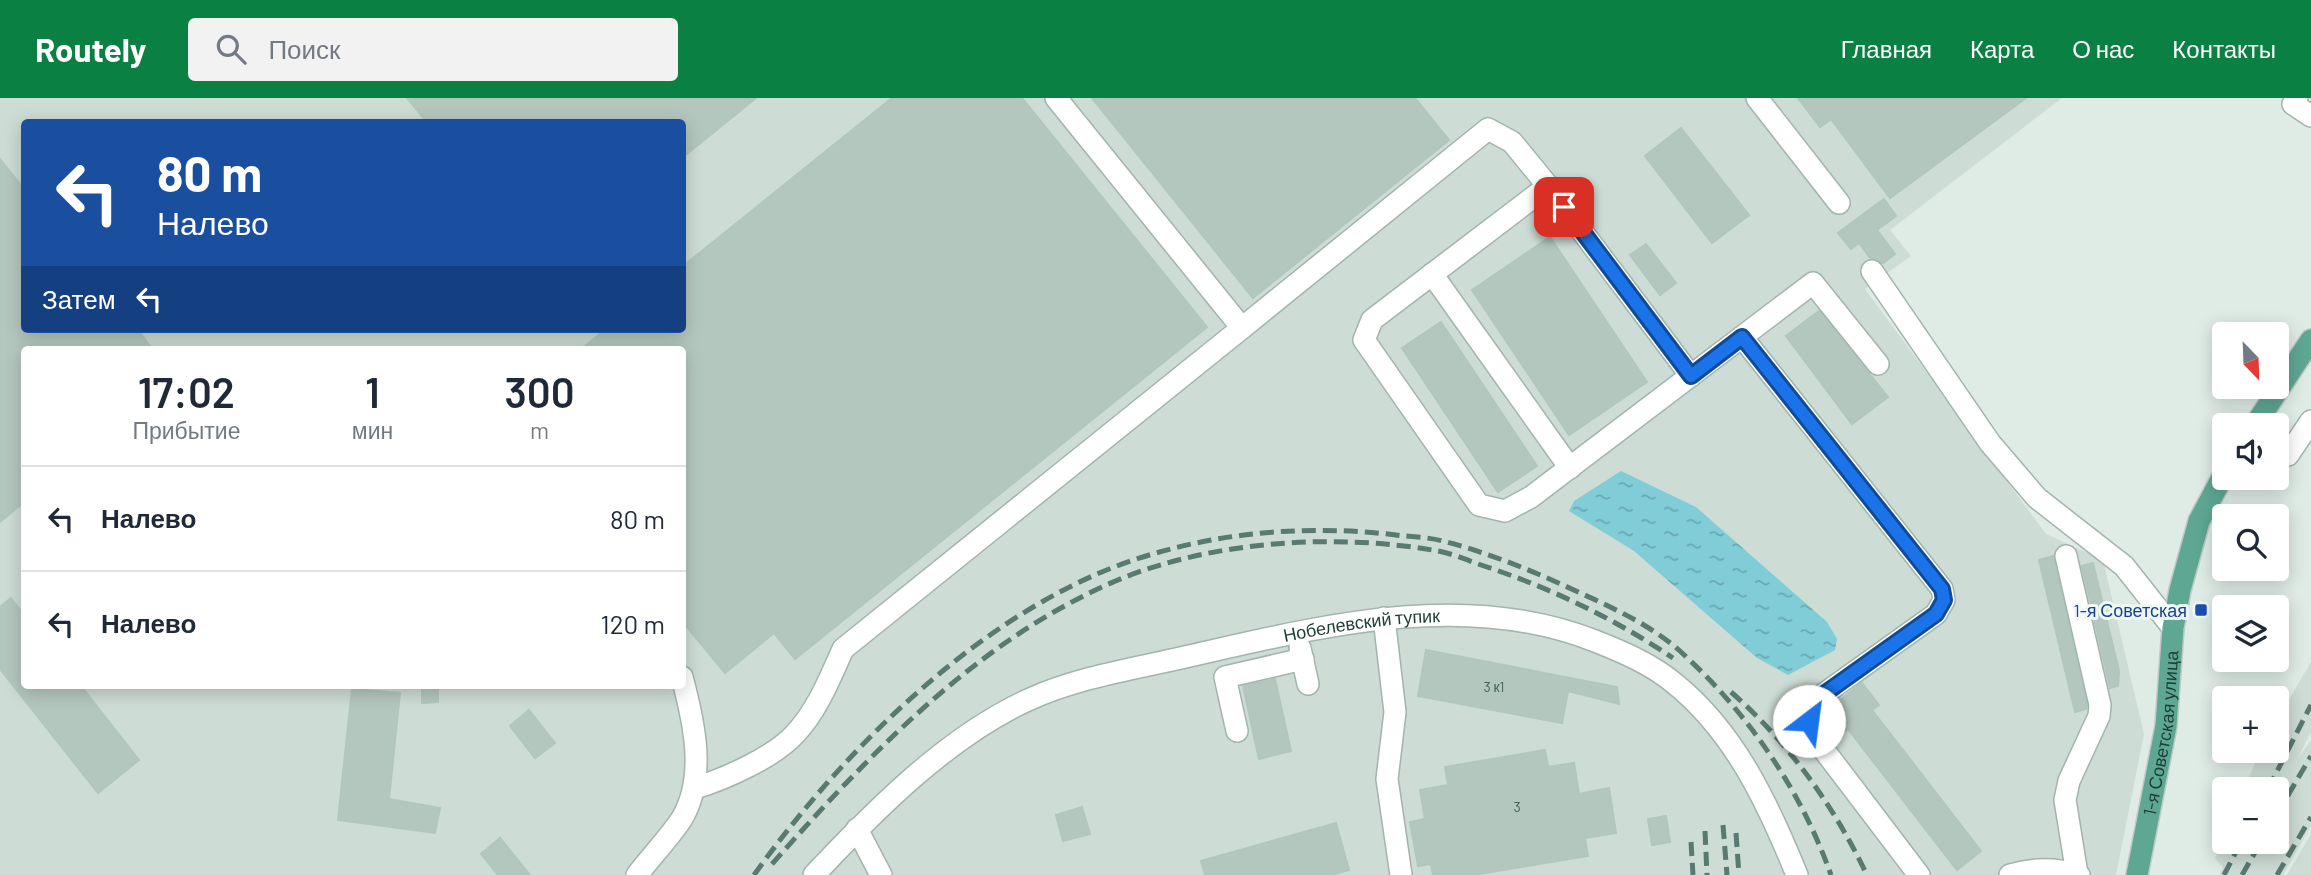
<!DOCTYPE html>
<html lang="ru">
<head>
<meta charset="utf-8">
<style>
	:root { --surface:#fff; --page:#f2f2f3; --text:#1f2937; --muted:#747a83; --line:#e0e1e3; --accent:#0b8043 }
	body { margin:0; font-family:Barlow,sans-serif; background:var(--page); color:var(--text); height:100vh; display:flex; flex-direction:column; font-size:26px; white-space:nowrap }
	* { box-sizing:border-box; margin:0 }
	p { font-size:23px; color:var(--muted) }
	.icon { flex:none; width:38px; height:38px; fill:none; stroke:currentColor; stroke-width:2; stroke-linecap:round; stroke-linejoin:round }
	.map { position:relative; flex:1; overflow:hidden }
	.side { position:absolute; left:21px; top:248px; width:665px; height:343px; display:flex; flex-direction:column; background:var(--surface); border-radius:7px; box-shadow:0 4px 18px #0003 }
	.side>* { flex:none }
	.hud { position:absolute; left:21px; top:21px; width:665px; height:214px; border-radius:7px; box-shadow:0 4px 18px #0003; background:#1a4fa0; color:#fff; overflow:hidden }
	.needle { width:46px; rotate:157deg }
	.tools { position:absolute; left:2212px; top:224px; display:grid; gap:14px }
	.tools a { display:grid; place-items:center; width:77px; height:77px; border-radius:7px; background:var(--surface); box-shadow:0 4px 18px #0003; font-size:35px }
	.pin { position:absolute; display:grid; place-items:center; width:60px; height:60px; color:#fff; margin:-30px; border-radius:14px; box-shadow:0 4px 10px #0006 }
	.me { position:absolute; width:77px; margin:-38px; rotate:30deg; stroke-linejoin:round; filter:drop-shadow(0 0 5px #0008) }
	.turn { display:flex; align-items:center; gap:24px; height:147px; padding:0 21px; font-size:32px }
	.turn .icon { width:91px; height:91px; stroke-width:2.5 }
	.turn b { display:block; font-size:49px; line-height:60px }
	.then { display:flex; align-items:center; height:66px; padding:0 21px; background:#0003; gap:14px; font-size:26px }
	.eta { display:flex; justify-content:space-evenly; align-items:center; height:119px; text-align:center }
	.eta b { font-size:42px; font-weight:600; line-height:49px }
	ul { padding:0; list-style:none }
	li { display:flex; align-items:center; gap:21px; height:105px; padding:0 21px; border-top:2px solid var(--line) }
	li div { flex:1 }
	li b { display:block; font-size:26px }
	li em { font-style:normal }
	header { display:flex; align-items:center; gap:42px; box-sizing:border-box; height:98px; padding:0 35px; background:var(--accent); color:#fff }
	header strong { font-size:33px }
	nav { display:flex; gap:38px; margin-inline-start:auto; font-size:24px }
	.search { width:490px; height:63px; background:var(--page); display:flex; align-items:center; gap:18px; box-sizing:border-box; padding:0 24px; border-radius:7px; color:var(--muted); font-size:26px }
	.map>svg:first-child { display:block }
	.built { fill:#cddcd5; fill-rule:evenodd }
	.water { fill:url(#water-ripples) }
	.building { fill:#b4c7bf; stroke:#b1c7bd; stroke-width:2 }
	.lines { fill:none; stroke-linecap:round; stroke-linejoin:round }
	.minor-casing { stroke:#a1b4ad; stroke-width:24 }
	.major-casing { stroke:#c0c9c6; stroke-width:24 }
	.minor { stroke:#fff; stroke-width:21 }
	.major { stroke:#5ea793; stroke-width:21 }
	.rail { stroke:#587a70; stroke-width:5; stroke-dasharray:14 7; stroke-linecap:butt }
	.route-casing { stroke:#114b97; stroke-width:18 }
	.route { stroke:#1a73e8; stroke-width:12 }
	.transit-dot { fill:#1a4fb4; stroke:#f0f8f4; stroke-width:2.5 }
	.labels { text-anchor:middle; dominant-baseline:central; stroke-width:6; stroke-linejoin:round; paint-order:stroke }
	.number-label { font-size:14px; fill:#446058 }
	.transit-label { font-size:18px; fill:#164399; stroke:#f0f8f4; text-anchor:end }
	.street-label { font-size:18px; fill:#1e3e35; stroke:#f0f8f4 }
</style>
</head>
<body>
<header>
<strong>Routely</strong>
<div class="search"><svg class="icon" aria-label="search" viewBox="0 0 24 24"><circle cx="10" cy="10" r="6"/><path d="M15 15l6 6"/></svg>Поиск</div>
<nav><a>Главная</a><a>Карта</a><a>О нас</a><a>Контакты</a></nav>
</header>
<div class="map">
<svg width="2311" height="777" viewBox="0 0 2311 777">
	<defs>
		<pattern id="water-ripples" width="26" height="14" patternUnits="userSpaceOnUse" patternTransform="scale(1.75)"><rect width="26" height="14" fill="#80cdd8"/><path d="M2 4q2-2 4 0t4 0M15 11q2-2 4 0t4 0" fill="none" stroke="#68a8b0"/></pattern>
	</defs>
	<rect width="100%" height="100%" fill="#dfece6"/>
	<!-- built -->
	<g class="built">
		<path d="M0,0H2062L1890,132L1911,158L1865,191L2046,436L2103,462L2144,636L2116,777H0ZM24,24H682V231H24ZM24,252H682V588H24Z"/>
		<path d="M2311,564V634L2298,660L2311,642V728L2283,777H2219L2223,770L2215,760L2224,739V744H2277V691H2244L2260,653H2277V622Z"/>
		<path d="M2311,736V777H2287Z"/>
	</g>
	<!-- water -->
	<path class="water" d="M1621,373L1696,409L1827,524L1837,541L1835,552L1788,577L1757,560L1634,453L1569,413L1574,403Z"/>
	<!-- building -->
	<g class="building">
		<path d="M407,0H756L682,60V24H427Z"/>
		<path d="M892,0H1022L1207,229L795,561L774,535L725,575L682,523V252H580L606,231H682V169Z"/>
		<path d="M1092,0H1415L1449,42L1253,200Z"/>
		<path d="M1798,0H2026L1890,100L1831,21L1820,29Z"/>
		<path d="M1681,30L1749,117L1712,145L1645,58Z"/>
		<path d="M0,61L24,91V231H137L153,252H24V404L0,424Z"/>
		<path d="M1884,101L1896,118L1877,132L1895,156L1883,165L1870,160L1859,145L1851,151L1838,135Z"/>
		<path d="M1550,139L1647,284L1569,337L1472,192Z"/>
		<path d="M1646,146L1676,185L1660,197L1630,157Z"/>
		<path d="M1819,213L1888,299L1852,326L1786,238Z"/>
		<path d="M1441,224L1537,368L1498,394L1402,250Z"/>
		<path d="M2053,458L2087,608L2086,611L2075,614L2039,462Z"/>
		<path d="M2093,465L2119,573L2118,588L2110,590L2082,468Z"/>
		<path d="M11,500L24,517V588H81L139,662L98,695L0,571V509Z"/>
		<path d="M1426,552L1617,589L1619,606L1568,593L1562,625L1418,598Z"/>
		<path d="M1275,581L1291,653L1259,661L1243,588Z"/>
		<path d="M1862,585L1879,607L1872,612L1981,753L1957,772L1848,631L1839,638L1823,616Z"/>
		<path d="M422,588H438V604L422,605Z"/>
		<path d="M352,591L400,595L389,701L440,710L435,735L338,722Z"/>
		<path d="M529,612L555,645L535,660L510,628Z"/>
		<path d="M1545,652L1548,669L1574,665L1579,696L1609,690L1616,735L1585,740L1588,758L1473,777H1433L1431,766L1418,768L1410,724L1425,721L1420,692L1448,687L1445,669Z"/>
		<path d="M1082,709L1090,736L1063,743L1056,717Z"/>
		<path d="M1666,718L1670,744L1652,747L1648,721Z"/>
		<path d="M1336,725L1349,772L1330,777H1205L1201,763Z"/>
		<path d="M500,740L530,777H498L481,756Z"/>
	</g>
	<g class="lines">
		<!-- minor casing -->
		<g class="minor-casing">
			<g id="minor">
				<path d="M1757,0L1839,105"/>
				<path d="M2297,0L2293,6L2311,18"/>
				<path d="M1872,173L1990,345L2037,400L2124,468L2173,530"/>
				<path d="M1432,176L1570,370"/>
				<path d="M1242,230L1488,31L1512,44L1548,88"/>
				<path d="M1742,239L1942,491L1944,502L1936,516L1810,606L1809,623L1824,652L1919,777"/>
				<path d="M1691,278L1548,88L1372,222L1364,242L1479,407L1505,413L1531,399L1813,185L1878,266"/>
				<path d="M2277,352L2288,357L2311,323"/>
				<path d="M2066,458L2100,607L2099,618L2069,683L2065,702L2077,776"/>
				<path d="M1384,520L1395,614L1387,681L1401,777"/>
				<path d="M1300,550L1308,586"/>
				<path d="M1237,633L1225,579L1303,561"/>
				<path d="M695,690C725,681 774,659 795,636C817,613 830,580 843,551L1242,230L1056,0"/>
				<path d="M857,731L881,777"/>
				<path d="M637,777C651,759 668,741 681,722C707,680 694,624 682,579"/>
				<path id="s1" d="M814,777C874,713 947,639 1028,602C1080,578 1139,570 1194,557C1326,527 1465,492 1595,543C1623,554 1651,566 1674,585C1735,634 1768,706 1797,777"/>
				<path d="M2010,777C2033,770 2056,770 2079,777"/>
			</g>
		</g>
		<!-- major casing -->
		<g class="major-casing">
			<g id="major">
				<path d="M2255,327L2311,242"/>
				<path id="s2" d="M2137,777L2166,628L2173,530L2180,492L2199,423L2224,376"/>
			</g>
		</g>
		<!-- minor -->
		<use href="#minor" class="minor"/>
		<!-- major -->
		<use href="#major" class="major"/>
		<!-- rail -->
		<g class="rail">
			<path d="M1731,594C1788,644 1834,708 1867,777"/>
			<path d="M2268,691L2311,607"/>
			<path d="M2277,716L2311,658"/>
			<path d="M1723,727L1727,777"/>
			<path d="M1705,733L1707,777"/>
			<path d="M1736,735L1739,777"/>
			<path d="M1691,744L1693,777"/>
			<path d="M772,766C867,659 970,550 1102,489C1200,443 1332,434 1438,453C1454,456 1469,463 1484,468C1551,490 1615,521 1673,560"/>
			<path d="M754,777C839,658 962,535 1097,476C1191,436 1296,425 1396,437C1411,439 1428,439 1443,443C1489,455 1533,473 1576,493C1613,510 1651,527 1681,554C1748,615 1801,692 1831,777"/>
			<path d="M2224,777L2241,744"/>
			<path d="M2242,777L2261,744"/>
			<path d="M2277,777L2311,719"/>
		</g>
	</g>
	<g class="lines">
		<!-- route casing -->
		<g class="route-casing">
			<path id="route" d="M1564,109L1691,278L1742,239L1942,491L1944,502L1936,516L1810,606L1809,623"/>
		</g>
		<!-- route -->
		<use href="#route" class="route"/>
	</g>
	<!-- markers -->
	<rect class="transit-dot" x="2194" y="505" width="14" height="14" rx="3.5"/>
	<g class="labels">
		<!-- number labels -->
		<g class="number-label">
			<text x="1494" y="588">3 к1</text>
			<text x="1517" y="708">3</text>
		</g>
		<!-- transit labels -->
		<g class="transit-label">
			<text x="2187" y="512">1-я Советская</text>
		</g>
		<!-- street labels -->
		<g class="street-label">
			<text stroke="none"><textPath href="#s1" startOffset="621">Нобелевский тупик</textPath></text>
			<text stroke="none"><textPath href="#s2" startOffset="144">1-я Советская улица</textPath></text>
		</g>
	</g>
</svg>
<div class="tools">
<a><svg class="needle" viewBox="-14 -14 28 28"><path d="M0-13l5 13h-10z" fill="#e53935"/><path d="M0 13l5-13h-10z" fill="#747a83"/></svg></a>
<a><svg class="icon" aria-label="sound" viewBox="0 0 24 24"><path d="M4 9h4l5-4v14l-5-4H4zM17 9q2 3 0 6"/></svg></a>
<a><svg class="icon" aria-label="search" viewBox="0 0 24 24"><circle cx="10" cy="10" r="6"/><path d="M15 15l6 6"/></svg></a>
<a><svg class="icon" aria-label="layers" viewBox="0 0 24 24"><path d="M12 4l9 5-9 5-9-5zM3 14l9 5 9-5"/></svg></a>
<a>+</a>
<a>−</a>
</div>
<div class="pin" style="left:1564px;top:109px;background:#d93025"><svg class="icon" aria-label="arrive" viewBox="0 0 24 24"><path d="M6 21V4h12l-3 4 3 4H6"/></svg></div>
<svg class="me" style="left:1809px;top:623px" viewBox="-20 -20 40 40"><circle r="19" fill="#fff"/><path d="M0-13L10 11 0 6-10 11z" fill="#1a73e8"/></svg>
<div class="hud">
<div class="turn"><svg class="icon" aria-label="left" viewBox="0 0 24 24"><path d="M17 20v-9H6M10 6l-5 5 5 5"/></svg><div><b>80 m</b>Налево</div></div>
<div class="then">Затем<svg class="icon" aria-label="left" viewBox="0 0 24 24"><path d="M17 20v-9H6M10 6l-5 5 5 5"/></svg></div>
</div>
<section class="side">
<div class="eta">
<div><b>17:02</b><p>Прибытие</p></div>
<div><b>1</b><p>мин</p></div>
<div><b>300</b><p>m</p></div>
</div>
<ul>
<li><svg class="icon" aria-label="left" viewBox="0 0 24 24"><path d="M17 20v-9H6M10 6l-5 5 5 5"/></svg><div><b>Налево</b></div><em>80 m</em></li>
<li><svg class="icon" aria-label="left" viewBox="0 0 24 24"><path d="M17 20v-9H6M10 6l-5 5 5 5"/></svg><div><b>Налево</b></div><em>120 m</em></li>
</ul>
</section>
</div>
</body>
</html>
